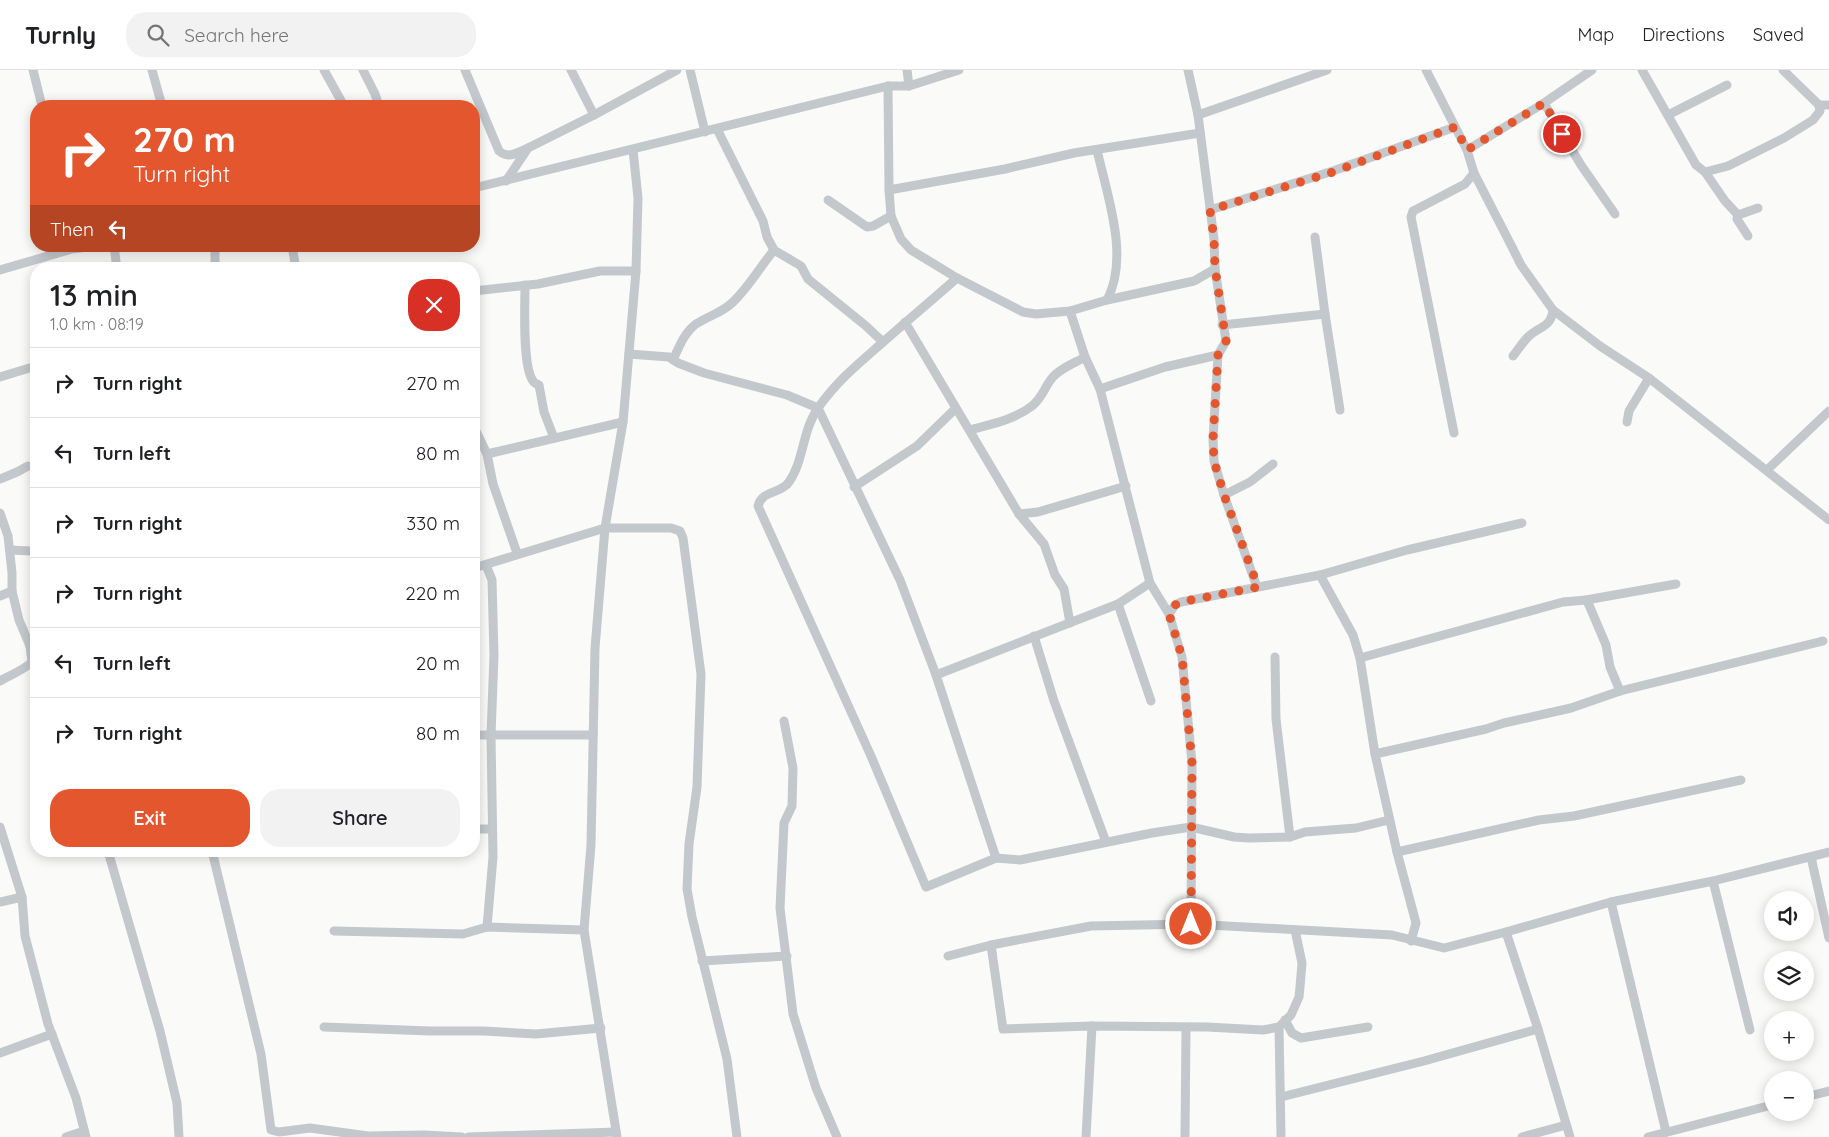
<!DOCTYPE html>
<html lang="en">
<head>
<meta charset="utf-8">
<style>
	:root { --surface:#fff; --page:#f2f2f2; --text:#202124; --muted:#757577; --line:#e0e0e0; --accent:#e4572e }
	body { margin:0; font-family:Quicksand,sans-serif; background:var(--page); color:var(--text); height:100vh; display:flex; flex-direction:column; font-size:19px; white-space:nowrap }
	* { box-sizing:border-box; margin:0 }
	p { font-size:16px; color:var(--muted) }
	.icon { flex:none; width:28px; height:28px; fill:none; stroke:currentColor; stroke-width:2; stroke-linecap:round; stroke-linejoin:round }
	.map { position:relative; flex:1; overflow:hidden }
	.drawer { position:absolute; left:30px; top:192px; width:450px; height:595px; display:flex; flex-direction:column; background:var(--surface); border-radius:20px; box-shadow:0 2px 12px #0003 }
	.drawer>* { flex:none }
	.guide { position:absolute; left:30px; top:30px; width:450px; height:152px; border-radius:20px; box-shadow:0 2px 12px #0003; background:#e4572e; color:#fff; overflow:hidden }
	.controls { position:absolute; left:1764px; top:821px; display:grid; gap:10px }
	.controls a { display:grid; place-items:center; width:50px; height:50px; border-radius:50%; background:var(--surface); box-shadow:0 2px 12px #0003; font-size:25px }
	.pin { position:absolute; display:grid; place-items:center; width:42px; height:42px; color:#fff; margin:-21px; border:2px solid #fff; border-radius:50%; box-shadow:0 1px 5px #0007 }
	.me { position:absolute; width:55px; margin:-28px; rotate:0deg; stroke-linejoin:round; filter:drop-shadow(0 0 4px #0008) }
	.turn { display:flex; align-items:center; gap:18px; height:105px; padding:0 20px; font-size:22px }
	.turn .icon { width:65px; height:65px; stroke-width:2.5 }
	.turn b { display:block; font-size:35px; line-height:42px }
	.then { display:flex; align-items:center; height:48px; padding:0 20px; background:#0003; gap:10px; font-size:19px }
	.round { display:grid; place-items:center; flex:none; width:52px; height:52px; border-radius:20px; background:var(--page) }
	.headline { display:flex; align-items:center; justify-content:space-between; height:85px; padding:0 20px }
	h1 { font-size:30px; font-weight:600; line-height:38px }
	.primary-button { display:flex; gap:10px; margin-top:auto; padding:10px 20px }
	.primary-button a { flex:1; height:58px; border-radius:20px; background:var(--accent); color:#fff; font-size:20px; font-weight:600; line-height:58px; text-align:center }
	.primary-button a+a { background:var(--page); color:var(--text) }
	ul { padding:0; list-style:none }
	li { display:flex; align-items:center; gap:15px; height:70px; padding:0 20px; border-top:1px solid var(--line) }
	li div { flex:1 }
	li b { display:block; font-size:19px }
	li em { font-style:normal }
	header { display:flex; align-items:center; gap:30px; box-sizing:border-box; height:70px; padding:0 25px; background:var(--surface); border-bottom:1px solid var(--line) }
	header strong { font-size:24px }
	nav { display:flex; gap:28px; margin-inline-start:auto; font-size:18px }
	.search { width:350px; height:45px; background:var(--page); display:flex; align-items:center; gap:12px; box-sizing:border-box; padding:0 18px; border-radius:20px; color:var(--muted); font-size:19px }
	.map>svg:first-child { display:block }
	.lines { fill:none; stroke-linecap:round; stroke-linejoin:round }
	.minor { stroke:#c3c8cc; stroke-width:9 }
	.route { stroke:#e4572e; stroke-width:9; stroke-dasharray:0 16.2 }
</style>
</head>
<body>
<header>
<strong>Turnly</strong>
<div class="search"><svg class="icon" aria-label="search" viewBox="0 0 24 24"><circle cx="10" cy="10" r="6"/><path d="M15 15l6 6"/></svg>Search here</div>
<nav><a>Map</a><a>Directions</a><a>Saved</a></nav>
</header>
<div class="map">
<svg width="1829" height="1067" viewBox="0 0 1829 1067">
	<rect width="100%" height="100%" fill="#fafaf8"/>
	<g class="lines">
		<!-- minor -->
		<g class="minor">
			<path d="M33,0L42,36"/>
			<path d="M152,0L162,36"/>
			<path d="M324,0L344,36"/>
			<path d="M363,0L375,24L379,36"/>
			<path d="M465,0L499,81C508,89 517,83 528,78"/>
			<path d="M571,0L594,45"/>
			<path d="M690,0L705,62"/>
			<path d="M907,0L909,16"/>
			<path d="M1188,0L1198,45L1214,169L1215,199L1226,271L1218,285L1213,369L1214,391L1224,425L1257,517"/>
			<path d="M1426,0L1467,80L1474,103L1512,177L1521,195L1553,240L1600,276L1649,308L1829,450"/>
			<path d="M1642,0L1696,95L1705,102L1728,96L1784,68L1813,50L1820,41L1819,35"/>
			<path d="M1783,0L1819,35H1829"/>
			<path d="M888,16L889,120L891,146L901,169L911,180L957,208L1023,242L1036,244L1070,241L1107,230L1194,211L1215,199"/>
			<path d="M1544,33L1581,95L1615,144"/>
			<path d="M1198,45L1327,0"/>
			<path d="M1668,45L1727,15"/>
			<path d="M717,59L763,151L767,167L774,180L801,196L808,209L866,256L883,272"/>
			<path d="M1097,80C1107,125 1130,187 1107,230"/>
			<path d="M1467,80L1544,33L1592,0"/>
			<path d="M1705,102L1725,131L1738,145L1758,138"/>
			<path d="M506,111L528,78L594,45L677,0"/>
			<path d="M474,118L888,16H909L959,0"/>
			<path d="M889,120L1005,99L1074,83L1200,63"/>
			<path d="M828,130L867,157L873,156L891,146"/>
			<path d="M1210,140L1333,101L1455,57"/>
			<path d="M1738,145L1737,149L1748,166"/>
			<path d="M114,176L117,199"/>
			<path d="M292,176L296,199"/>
			<path d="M215,199V176"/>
			<path d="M0,200L72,179L95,176"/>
			<path d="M957,208C932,230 907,251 882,273C858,294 837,311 818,338C802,361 804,391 789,412C781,424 762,420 758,436L871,686L926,817L996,788L1020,790L1152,763L1191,757L1234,767L1249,768L1290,767L1305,762L1356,758L1389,750"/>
			<path d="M525,215C525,235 522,296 533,311C534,313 537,314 539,315L544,342L554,368"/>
			<path d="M474,221L538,214L600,201H636"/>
			<path d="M1070,241L1085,287L1100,319L1150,513L1169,544L1182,587L1192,693L1191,854"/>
			<path d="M1325,244L1340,340"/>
			<path d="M905,252L1019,444L1044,474L1055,505L1064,519L1070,553"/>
			<path d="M1222,255L1325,244L1315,167"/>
			<path d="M629,284L669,287L678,293L704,303L787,325L818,338L900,510L936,605L996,788"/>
			<path d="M1513,286C1518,280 1522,273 1528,267C1539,256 1551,258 1553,240"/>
			<path d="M673,290C679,277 684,263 696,254C708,246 722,243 733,232C749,217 760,197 774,180"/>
			<path d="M0,307L36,296"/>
			<path d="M1100,319L1165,297L1218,285"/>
			<path d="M1627,352L1629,341L1649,308"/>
			<path d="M474,357L487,384L493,414L517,483"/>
			<path d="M970,360C991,354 1014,350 1032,336C1043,327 1044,318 1052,308C1060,298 1075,293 1085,287"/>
			<path d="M1454,363L1411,147L1413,141L1419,138L1465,114L1474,103"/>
			<path d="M487,384L623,352"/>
			<path d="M1767,400L1829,341"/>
			<path d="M0,409L17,402L28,396"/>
			<path d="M854,417L917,376L955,339"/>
			<path d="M1224,425L1250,412L1273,394"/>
			<path d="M0,443L8,466L12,503V521L19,550L30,576L36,578"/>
			<path d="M1019,444L1038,442L1126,416"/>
			<path d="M10,480L31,481L36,479"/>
			<path d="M486,495L492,510L494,585L491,665L493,787L487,857"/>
			<path d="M474,498L605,458H671L680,461L683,468L701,604L697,717L689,774L687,819L692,847L727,989L737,1067"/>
			<path d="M1320,505L1353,565L1360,588L1375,684L1397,782L1416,853L1411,871"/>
			<path d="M0,526L12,521"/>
			<path d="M1586,530L1676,514"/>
			<path d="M1118,534L1151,631"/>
			<path d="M1169,544L1175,535L1181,532L1320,505L1407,480L1522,453"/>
			<path d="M1034,566L1054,631L1106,772"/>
			<path d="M1275,587L1276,649L1290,767"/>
			<path d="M1360,588L1563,532L1586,530L1589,535L1606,575L1610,597L1620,621"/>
			<path d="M936,605L1118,534L1150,513"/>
			<path d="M0,611C12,604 22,601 32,592L30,576"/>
			<path d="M784,651L793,698L792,736L784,753L780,838L793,944L816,1018L837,1067"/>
			<path d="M474,665H593"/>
			<path d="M1375,684L1486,659L1504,653L1571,638L1620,621L1823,571"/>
			<path d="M0,757L22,827L25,866L48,954L76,1028L86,1067"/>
			<path d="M474,759H492"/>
			<path d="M108,781L160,961L177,1033L179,1067"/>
			<path d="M212,781L261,984L271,1060L279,1062L310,1058L368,1066L424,1065L462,1067"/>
			<path d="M1397,782L1539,750L1574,746L1741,710"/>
			<path d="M1811,787L1829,868"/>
			<path d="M1713,811L1750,960"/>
			<path d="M0,832L22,827"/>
			<path d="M1611,832L1666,1062"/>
			<path d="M334,861L463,864L487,857L584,860"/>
			<path d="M1506,862L1538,959L1570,1067"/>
			<path d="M991,875L1003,959L1092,956L1207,957L1263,960L1279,957L1291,945L1299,927L1300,917L1302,893L1295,860"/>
			<path d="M948,886L991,875L1091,856L1191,854L1392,865L1444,878L1506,862L1611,832L1713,811L1829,782"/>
			<path d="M702,891L787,886"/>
			<path d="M1285,950L1292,963L1301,968L1368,957"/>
			<path d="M324,957L430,961H484L536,964L601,958"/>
			<path d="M1279,957L1281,1067"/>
			<path d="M0,983L52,964"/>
			<path d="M1281,1027L1424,991L1538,959"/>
			<path d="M1805,1027L1829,1021"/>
			<path d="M66,1067L84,1061"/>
			<path d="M468,1067L616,1062"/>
			<path d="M617,1067L584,860L591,775L595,578L605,458L623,352L636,201L638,128L633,80"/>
			<path d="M1086,1067L1092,956"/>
			<path d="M1185,1067L1186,958"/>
			<path d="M1522,1067L1566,1055"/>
			<path d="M1648,1067L1772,1035"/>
		</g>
	</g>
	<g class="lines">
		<!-- route -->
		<path class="route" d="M1191,854L1192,693L1182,587L1169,544L1175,535L1181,532L1258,517L1224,425L1214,391L1213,369L1218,285L1226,271L1215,198L1214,169L1210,140L1333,102L1455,57L1467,80L1544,33L1562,64"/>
	</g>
</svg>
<div class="controls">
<a><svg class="icon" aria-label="sound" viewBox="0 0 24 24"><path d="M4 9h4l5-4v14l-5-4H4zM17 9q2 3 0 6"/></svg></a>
<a><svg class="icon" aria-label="layers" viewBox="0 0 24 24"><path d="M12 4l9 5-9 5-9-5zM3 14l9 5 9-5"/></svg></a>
<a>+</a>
<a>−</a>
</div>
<div class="pin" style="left:1562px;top:64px;background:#d93025"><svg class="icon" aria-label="arrive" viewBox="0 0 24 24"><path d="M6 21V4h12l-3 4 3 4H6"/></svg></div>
<svg class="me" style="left:1191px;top:854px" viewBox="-20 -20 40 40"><circle r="17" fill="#e4572e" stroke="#fff" stroke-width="3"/><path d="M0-11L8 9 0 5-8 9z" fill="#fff"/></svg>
<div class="guide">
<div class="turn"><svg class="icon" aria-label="right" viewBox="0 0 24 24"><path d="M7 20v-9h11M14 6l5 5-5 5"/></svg><div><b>270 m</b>Turn right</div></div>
<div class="then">Then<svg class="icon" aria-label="left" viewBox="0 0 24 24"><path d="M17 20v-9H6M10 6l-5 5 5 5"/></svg></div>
</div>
<section class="drawer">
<div class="headline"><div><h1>13 min</h1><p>1.0 km · 08:19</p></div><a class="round" style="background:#d93025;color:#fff"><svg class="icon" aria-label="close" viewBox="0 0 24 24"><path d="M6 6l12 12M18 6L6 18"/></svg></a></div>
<ul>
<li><svg class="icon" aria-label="right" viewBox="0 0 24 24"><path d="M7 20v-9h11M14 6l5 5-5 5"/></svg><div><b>Turn right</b></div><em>270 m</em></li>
<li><svg class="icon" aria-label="left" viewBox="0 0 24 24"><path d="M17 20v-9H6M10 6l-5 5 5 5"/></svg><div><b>Turn left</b></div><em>80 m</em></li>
<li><svg class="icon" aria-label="right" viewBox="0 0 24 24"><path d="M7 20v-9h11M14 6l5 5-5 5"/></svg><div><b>Turn right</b></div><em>330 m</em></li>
<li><svg class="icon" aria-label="right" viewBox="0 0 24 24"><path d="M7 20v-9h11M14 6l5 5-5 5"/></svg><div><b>Turn right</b></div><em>220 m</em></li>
<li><svg class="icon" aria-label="left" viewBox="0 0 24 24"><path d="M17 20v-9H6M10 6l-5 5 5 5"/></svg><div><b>Turn left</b></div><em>20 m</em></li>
<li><svg class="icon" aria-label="right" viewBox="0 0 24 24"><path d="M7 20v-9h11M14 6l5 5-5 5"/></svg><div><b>Turn right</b></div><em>80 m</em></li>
</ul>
<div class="primary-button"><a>Exit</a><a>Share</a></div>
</section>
</div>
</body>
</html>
